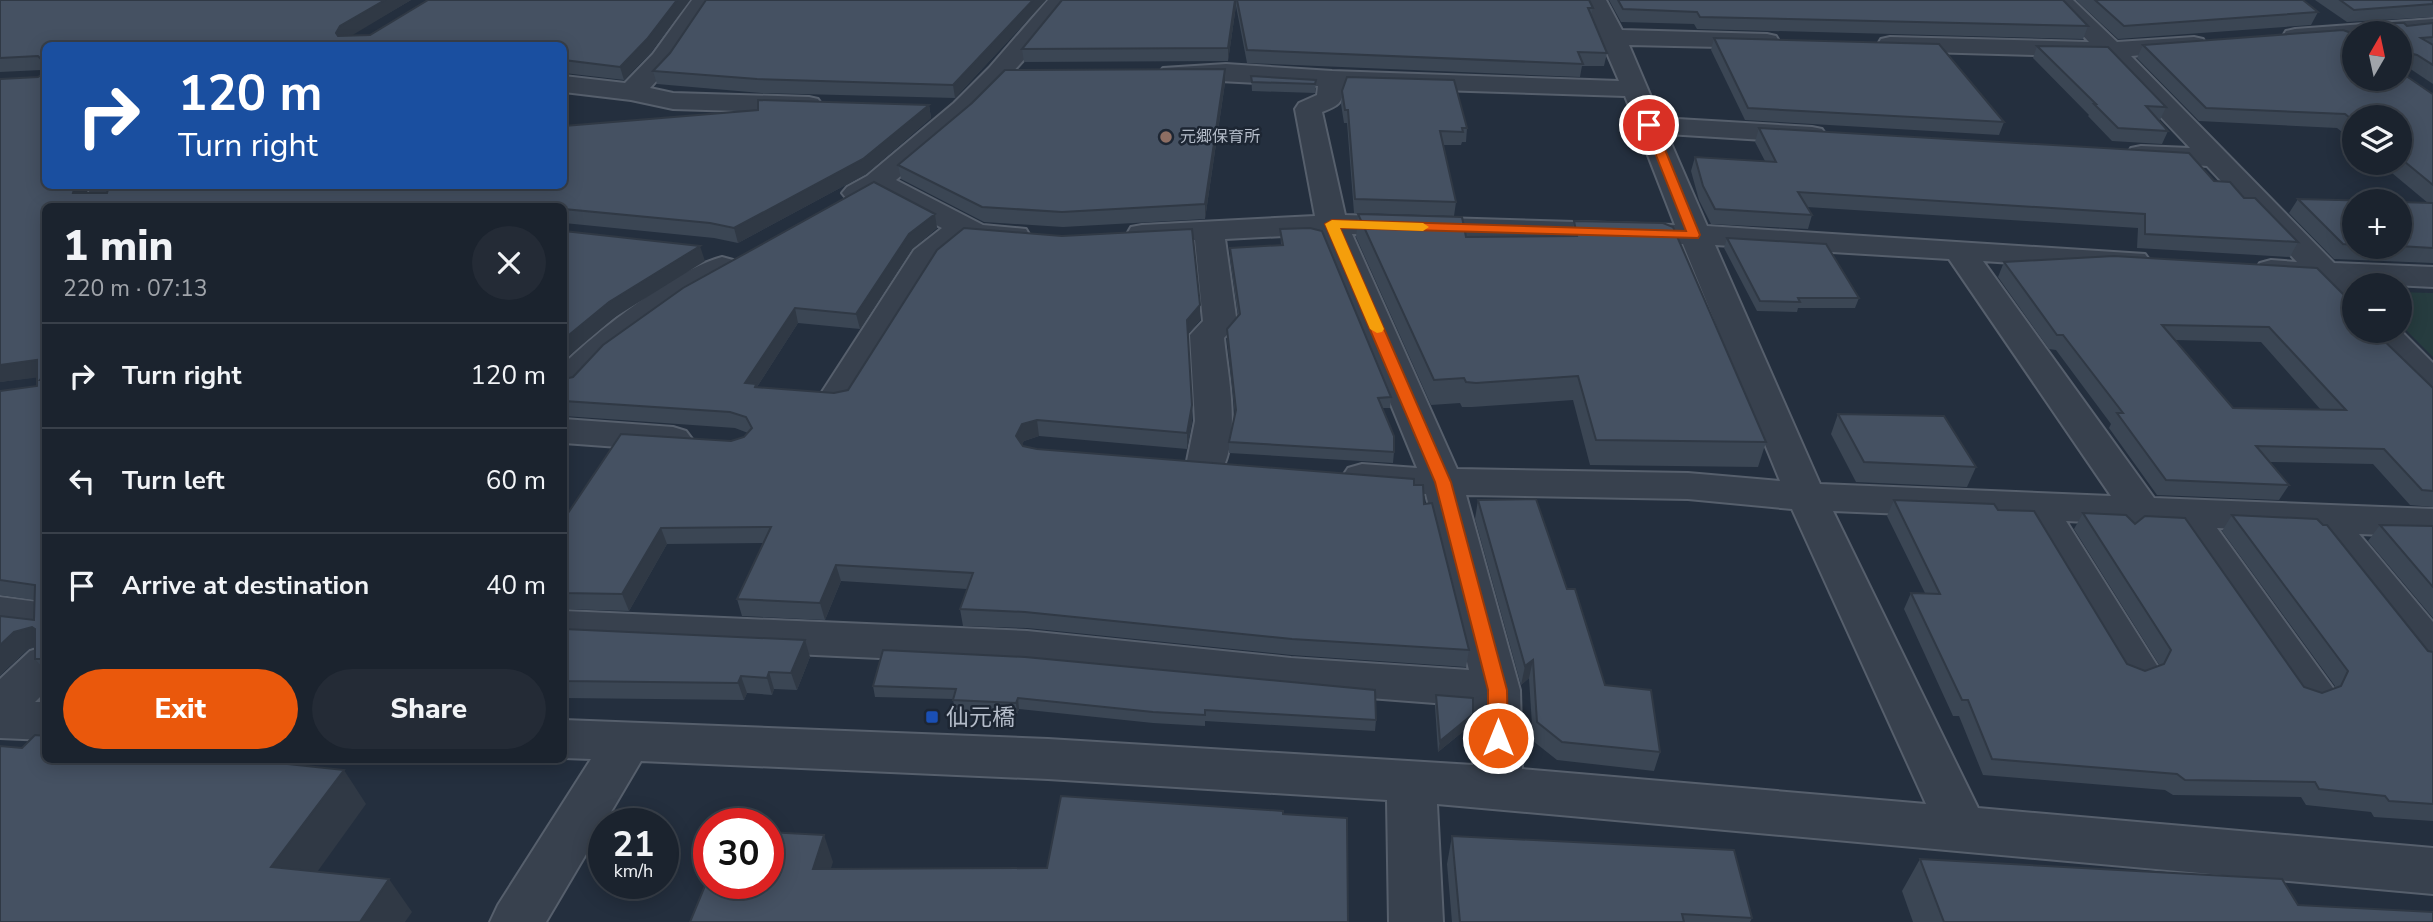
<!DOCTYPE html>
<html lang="en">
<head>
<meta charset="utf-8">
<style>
	:root { --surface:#1b232e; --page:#242b36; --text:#f1f3f6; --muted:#a0a4aa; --line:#39404a; --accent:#ea580c }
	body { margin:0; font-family:"Nunito Sans","Noto Sans JP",sans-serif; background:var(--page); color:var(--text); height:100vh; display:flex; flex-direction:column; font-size:26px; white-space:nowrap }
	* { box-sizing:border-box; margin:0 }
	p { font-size:23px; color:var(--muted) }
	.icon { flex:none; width:38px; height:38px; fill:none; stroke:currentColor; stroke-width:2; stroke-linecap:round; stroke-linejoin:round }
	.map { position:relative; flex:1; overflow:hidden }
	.drawer { position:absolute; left:42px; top:203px; width:525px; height:560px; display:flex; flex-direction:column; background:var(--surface); border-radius:10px; box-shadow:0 4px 18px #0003,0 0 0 2px var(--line) }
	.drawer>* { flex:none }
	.banner { position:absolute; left:42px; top:42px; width:525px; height:147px; border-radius:10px; box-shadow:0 4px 18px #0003,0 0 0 2px var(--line); background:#1a4fa0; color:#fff; overflow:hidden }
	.needle { width:46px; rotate:9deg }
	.buttons { position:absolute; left:2342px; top:21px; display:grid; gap:14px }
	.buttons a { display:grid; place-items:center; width:70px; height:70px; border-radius:50%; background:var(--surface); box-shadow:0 4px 18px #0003,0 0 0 2px var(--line); font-size:35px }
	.speed { position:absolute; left:588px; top:808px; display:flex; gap:14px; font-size:35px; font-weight:700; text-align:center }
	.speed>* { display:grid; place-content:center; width:91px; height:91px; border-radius:50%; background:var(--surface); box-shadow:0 4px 18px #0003,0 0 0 2px var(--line); line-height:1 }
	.speed small { font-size:18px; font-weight:400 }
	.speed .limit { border:10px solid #d22; background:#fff; color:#111 }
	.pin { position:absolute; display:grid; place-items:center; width:60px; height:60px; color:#fff; margin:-30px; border:4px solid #fff; border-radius:50%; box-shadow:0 2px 7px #0007 }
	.me { position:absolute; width:77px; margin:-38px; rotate:0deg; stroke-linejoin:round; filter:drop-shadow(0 0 5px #0008) }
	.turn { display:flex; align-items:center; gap:24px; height:147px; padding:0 21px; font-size:32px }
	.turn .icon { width:91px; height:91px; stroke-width:2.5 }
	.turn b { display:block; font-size:49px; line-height:60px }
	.round { display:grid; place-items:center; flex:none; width:74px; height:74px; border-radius:37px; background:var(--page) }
	.headline { display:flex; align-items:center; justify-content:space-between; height:119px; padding:0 21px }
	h1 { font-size:42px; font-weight:800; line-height:52px }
	.cta { display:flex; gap:14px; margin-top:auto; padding:14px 21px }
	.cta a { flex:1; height:80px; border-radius:42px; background:var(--accent); color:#fff; font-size:28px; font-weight:800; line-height:80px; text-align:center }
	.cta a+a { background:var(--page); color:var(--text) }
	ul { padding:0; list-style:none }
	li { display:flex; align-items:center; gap:21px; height:105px; padding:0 21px; border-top:2px solid var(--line) }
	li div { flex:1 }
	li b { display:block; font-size:26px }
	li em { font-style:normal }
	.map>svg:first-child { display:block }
	.green { fill:#263c3f }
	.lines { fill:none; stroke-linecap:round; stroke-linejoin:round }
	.minor-casing { stroke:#565f6c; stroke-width:4 }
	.minor { fill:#38414e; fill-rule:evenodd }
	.wall { fill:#3b4654; fill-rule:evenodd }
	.shaded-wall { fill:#303945 }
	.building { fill:#455162; stroke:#303945; stroke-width:2; fill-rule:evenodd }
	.route { fill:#ea580c; stroke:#983908; stroke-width:2 }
	.slow { fill:#f59e0b }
	.education-dot { fill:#8d6e63; stroke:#1d2633; stroke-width:2.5 }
	.transit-dot { fill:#1a4fb4; stroke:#1d2633; stroke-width:2.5 }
	.labels { text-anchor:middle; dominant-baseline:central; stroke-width:5; stroke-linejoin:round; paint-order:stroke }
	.far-poi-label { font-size:16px; fill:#b4bcc9; stroke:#1d2633; text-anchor:start }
	.near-poi-label { font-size:23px; fill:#b4bcc9; stroke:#1d2633; text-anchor:start }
</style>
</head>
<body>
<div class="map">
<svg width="2433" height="922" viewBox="0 0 2433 922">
	<rect width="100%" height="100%" fill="#242f3e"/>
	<!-- green -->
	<path class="green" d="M2399,292L2433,293V357L2399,323Z"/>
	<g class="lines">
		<!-- minor casing -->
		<g class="minor-casing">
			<g id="minor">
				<path d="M692,0H715L671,65L650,88L673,93L809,97L818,99L822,105L818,111L809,113L673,109L631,100L564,92V76L625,83L653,54Z"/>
				<path d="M1048,0H1071C1023,70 960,126 896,180L983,225L1026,229L1030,236L1026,243L1015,245L965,240L937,263L851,403L838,406L825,403L820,395L914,250L942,228L877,194L857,202L847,199L842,193L847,187L867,176L954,103L989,68Z"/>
				<path d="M1584,0H1606L1622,30L1767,34L1776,36L1779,41L1776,46L1767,48L1629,45L1660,118L1812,127L1822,129L1826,135L1822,141L1812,143L1667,134L1707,226L2145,254L2150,261L2145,268L2134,271L1983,261L2154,498L2433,509V537L2359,534L2433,622V670L2417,665L2312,532L2217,528L2333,688L2326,701L2310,706L2294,701L2173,526L2066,521L2158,667L2151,679L2135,684L2119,679L2024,519L1833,511L1978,808L2433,848V894L1437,804L1443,922H1389L1387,800L1048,779L641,761L546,922H490L498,905L591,759L564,758V720L1048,739L1473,765L1474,706L1291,692L1027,665L564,643V611L1027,631L1291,658L1469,670L1426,494L1362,490L1348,486L1342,477L1348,468L1362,464L1417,468L1321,234L1225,239L1237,324L1224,338C1228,378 1242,439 1219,475L1205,478L1191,475L1186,466L1195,421L1190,335L1203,321L1195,240L1142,243L1131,241L1127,234L1131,227L1142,225L1315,216L1295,109L1299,103L1317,95L1318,86L1163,78L1159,73L1163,68L1226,64L1332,71L1619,81ZM1344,87L1625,96L1675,225L1345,215L1322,112C1337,106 1343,104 1344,87ZM1352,234L1683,244L1780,481L1688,473L1457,469ZM1715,245L1949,259L2111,496L1820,484ZM1466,495L1688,499L1792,509L1926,804L1522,769L1520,690Z"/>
				<path d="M2049,0H2073L2117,42L2194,37L2203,39L2206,44L2203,49L2194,51L2131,56L2334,263L2433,267V287L2354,283V312L2342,309L2316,282L2260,277L2255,270L2260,263L2271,260L2297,262L2207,166L2131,160L2127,154L2131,148L2141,146L2190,148L2104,57L1890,51L1881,49L1878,44L1881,39L1890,37L2089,42Z"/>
				<path d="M2433,19V33L2399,36V33H2354V39L2295,43L2286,41L2283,36L2286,31L2295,29Z"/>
				<path d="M91,186H119L114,206H84Z"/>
				<path d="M722,257L733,260L738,267L733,274C705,290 676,307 650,327C629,342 583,390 564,394V364C597,331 678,268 722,257Z"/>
				<path d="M2399,329L2433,363V394L2420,391L2365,331Z"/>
				<path d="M564,419L673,427L686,431L692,439L686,447L673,451L564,443Z"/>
				<path d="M0,597L46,603V635L0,629Z"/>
				<path d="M46,646V691L35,702H46V740L0,738V679L30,651Z"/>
			</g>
		</g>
		<!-- minor -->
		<use href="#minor" class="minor"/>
	</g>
	<!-- wall -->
	<g class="wall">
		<path d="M0,0H411L351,35H370L428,0H690L651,52L624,80L564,73V75V46H46V186H89L87,193H107L929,105L931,118L866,174L738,243L714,238L564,223V206H46V672L35,659V647L28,649L0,675V616L34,620L35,600L0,595V391L37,386V377L0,382V79L38,77L41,75V70L0,72Z"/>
		<path d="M706,0H1046L955,98L761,93L657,84L653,71L670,53Z"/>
		<path d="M1062,0H1589L1593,8L1591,15L1607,53L1604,66H1582L1580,77L1247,63L1236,6L1228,61L1024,62L1022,49Z"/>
		<path d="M1609,0H2063L2088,26L2083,39L1697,29L1694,24L1621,22Z"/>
		<path d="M2076,0H2303L2318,12L2311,25L2118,39Z"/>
		<path d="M2315,0H2433V17L2347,22Z"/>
		<path d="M2364,23L2407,26L2433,23V84L2409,68L2403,66L2400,71L2431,93L2433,94V263L2334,259L2289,213L2298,199L2354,201V247H2399L2428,203L2380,163H2399V117H2354V141L2337,128L2199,121L2137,58L2143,45L2354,79L2399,33H2358Z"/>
		<path d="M1714,38L2004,122L1999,135L1745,120L1711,50Z"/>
		<path d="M2037,46L2166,107L2160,120H2158L2168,131L2162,144L2112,141L2088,116L2089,115L2033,58Z"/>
		<path d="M1225,69V83L1205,219L1063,227L984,222L901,179L898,165Z"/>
		<path d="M1251,76L1316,80L1315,93L1252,91Z"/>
		<path d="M1342,91L1467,128L1466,142H1462L1461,145H1443L1456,202L1454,216L1354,213L1347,123H1344L1341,104Z"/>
		<path d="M1759,128L2214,181L2244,198L2298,242L2290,257L2137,248L2138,228L1807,207L1812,215L1808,229L1711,224L1699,200L1691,171L1695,157L1765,161L1755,142Z"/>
		<path d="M935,214L937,228L912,249L860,329L798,323L757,387L834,393L1200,320L1188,334L1192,421L1187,449L1039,436L1024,441L1022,444L1023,446L1037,449L1414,485L1424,504L1469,650L1466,667L1291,655L1027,628L963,626L960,609L967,589L841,581L825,620L742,616L737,599L763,543L667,544L629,611L564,609V515L566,516L731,441L744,437L748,433L735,428L564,416V417V379L573,377Z"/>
		<path d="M1358,214L1466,237L1571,236L1574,221L1766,442L1758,467L1590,465L1573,400L1472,407H1462L1460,403L1431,405L1356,237Z"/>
		<path d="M1280,229L1391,397L1390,408H1382L1394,452L1393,463L1229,453V442L1235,414L1227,339V329L1238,315L1230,258V248L1281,245Z"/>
		<path d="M1727,238L1859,298L1855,308H1798L1797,312L1757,311L1724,248Z"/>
		<path d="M2004,262L2354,305L2352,309L2433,388V507L2410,505L2373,464L2270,462L2289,485L2279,500L2157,495L2109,428L2111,424L2056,350L2049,349L1998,277ZM2175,340L2261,342L2321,410L2233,408Z"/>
		<path d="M1838,414L1976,467L1967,487L1856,482L1831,434Z"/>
		<path d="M1478,500L1567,589L1605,685L1660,752L1654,771L1557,760L1533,741L1529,678L1521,685L1475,519Z"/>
		<path d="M1894,500L1998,510L2127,664L2145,671L2160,666L2074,529L2083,513L2135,524L2304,687L2322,693L2334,689L2335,686L2222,531L2232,515L2428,651L2433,652V821L2374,817L2371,812L2306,805L2301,797L2173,795L2165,790L1983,775L1959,716H1953L1904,609L1911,593H1925L1887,516Z"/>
		<path d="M2380,525L2433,526V618L2368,541Z"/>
		<path d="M564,629L810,657L797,690L774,689L772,695L747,693L744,700L564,698Z"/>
		<path d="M883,650L1376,720L1375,731L1205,721V726L1153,723L1019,709L1017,714L955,711L953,699L875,697L873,686Z"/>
		<path d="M1436,695L1473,714L1471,725L1438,752L1435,706Z"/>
		<path d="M1452,836L1752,918L1750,922H1452L1447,864Z"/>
		<path d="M1920,859L2298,905L2433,922H1913L1902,891Z"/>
	</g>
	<!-- shaded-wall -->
	<g class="shaded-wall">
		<path d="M385,0H411L346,39L342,46L336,33L340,26Z"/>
		<path d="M677,0H690L651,52L624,80L620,67Z"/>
		<path d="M1033,0H1046L955,98L953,85Z"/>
		<path d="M1235,0H1236V6L1228,61V48Z"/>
		<path d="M2404,63L2399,72V64Z"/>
		<path d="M1225,69V83L1205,219V204Z"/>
		<path d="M929,105L931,118L866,174L738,243L734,228Z"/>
		<path d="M75,186H89L82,206L73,193Z"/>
		<path d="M935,214L937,228L912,249L860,329L856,314L909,234Z"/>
		<path d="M700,246L705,261L615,317L564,360V339L609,302Z"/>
		<path d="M1200,305V320L1187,335V320Z"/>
		<path d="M795,308L798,323L757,387L745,383Z"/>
		<path d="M37,360L46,372V389L40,380L42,377L0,382V365Z"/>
		<path d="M1192,405V421L1187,449V433Z"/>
		<path d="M1037,420L1039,436L1024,441L1018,452L1016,436L1022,424Z"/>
		<path d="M661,528L667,544L629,611L622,594Z"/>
		<path d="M836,565L841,581L825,620L820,603Z"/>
		<path d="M32,627L45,643L28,649L0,675V645L14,632Z"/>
		<path d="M805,640L810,657L797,690L791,673Z"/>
		<path d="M1533,660L1529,678L1521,685L1525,666Z"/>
		<path d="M769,672L774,689L772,695L767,678Z"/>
		<path d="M741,676L747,693L744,700L738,683Z"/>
		<path d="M1018,698L1019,709L1017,714L1016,703Z"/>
		<path d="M1473,714L1471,725L1438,752L1440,741Z"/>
		<path d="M344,770L366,804L297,900L271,867Z"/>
		<path d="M824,835L833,862L822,897L813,869Z"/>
		<path d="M389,879L412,912L405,922H360Z"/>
	</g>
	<!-- building -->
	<g class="building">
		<path d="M0,0H385L340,26L336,33L338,36L370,35L428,0H677L647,39L620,67L564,60V46H46V186H75L73,193H107L109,186H564V126L758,110V100L929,105L863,159L734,228L710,223L564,209V206H46V372L40,380H46V659H35V629L32,627L14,632L0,645V616L34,620L35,585L0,580V391L37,386V360L0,365V79L38,77L41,75V59L38,56L0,58Z"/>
		<path d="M706,0H1033L953,85L757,79L653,71L670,53Z"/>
		<path d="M1062,0H1235L1228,48L1022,49Z"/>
		<path d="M1237,0H1589L1593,8H1588L1607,53L1578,52L1583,64L1247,50Z"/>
		<path d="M1618,0H2063L2088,26L1700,17L1697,12L1623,9Z"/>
		<path d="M2095,0H2303L2318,12L2124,26Z"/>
		<path d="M2340,0H2433V4L2354,10Z"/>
		<path d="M2364,23H2404L2407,26L2433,23V37L2421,38L2433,45V65L2417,55L2405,52L2404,63L2399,64V33H2361H2363Z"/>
		<path d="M2343,30L2354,34V79H2399V71L2431,93L2433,94V185L2399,157V117H2354V121L2345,114L2206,108L2143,45Z"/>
		<path d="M1714,38L1939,44L2004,122L1748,108Z"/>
		<path d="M2037,46L2108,47L2166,107L2146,106L2168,131L2118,128L2094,104H2096Z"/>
		<path d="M1225,69L1205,204L1062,212L982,207L898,165L972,103L1005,70Z"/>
		<path d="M1251,76L1316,80L1315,84L1252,82Z"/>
		<path d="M1347,77L1454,80L1467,128H1462L1463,132L1440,131L1456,202L1355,199L1348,110H1345L1342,91Z"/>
		<path d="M1759,128L2189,153L2214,181L2230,182L2244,198H2255L2298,242L2145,234V214L1798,192L1812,215L1715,209L1703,186L1695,157L1776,162Z"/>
		<path d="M874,182L935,214L909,234L856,314L795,308L745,383L756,384L755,387L834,393L848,390L937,250L964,228L1062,236L1192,229L1200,305L1187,320L1192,405L1187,433L1037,420L1022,424L1016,436L1023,446L1037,449L1414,479V485H1423L1424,504L1432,503L1469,650L1292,639L1025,612L960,609L973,573L836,565L820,603L737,599L771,527L661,528L622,594L564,593V515L566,516L621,434L731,441L744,437L752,428L746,417L730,412L564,401V379L573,377L603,345L683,288Z"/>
		<path d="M2298,199L2379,201H2354V245L2343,244Z"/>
		<path d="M2399,202L2433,203V248L2399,246Z"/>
		<path d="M1358,214L1462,217L1466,237L1577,236L1574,221L1663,223L1673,227L1766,442L1596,440L1578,376L1476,383L1466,382L1464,378L1434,380Z"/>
		<path d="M1310,228L1322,231L1391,397L1378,398L1394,436V452L1229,442L1236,410L1227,329L1240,314L1230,248L1283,245L1280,229Z"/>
		<path d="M564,231L700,246L609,302L564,339Z"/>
		<path d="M1727,238L1826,244L1859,298H1798L1800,302L1760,301Z"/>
		<path d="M2114,256L2317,268L2354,305H2347L2354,311V331H2374L2433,388V491L2422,490L2384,449L2256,446L2289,485L2166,480L2117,413H2123L2063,335H2057L2004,262ZM2162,325L2269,327L2346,410L2233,408Z"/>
		<path d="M1838,414L1944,416L1976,467L1864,462Z"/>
		<path d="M1536,499L1567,589H1575L1605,685L1651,690L1660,752L1562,742L1537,722L1533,660L1525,666L1478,500Z"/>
		<path d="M1894,500L1994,504L1998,510L2034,511L2127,664L2145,671L2164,664L2171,650L2083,513L2126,515L2135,524L2145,516L2185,518L2304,687L2322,693L2341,686L2348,671L2232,515L2317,519L2323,525H2327L2428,651L2433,652V804L2389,801L2385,796L2319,789L2315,782L2185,780L2177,774L1992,759L1968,700H1962L1911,593L1940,594Z"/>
		<path d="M2380,525L2433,526V587Z"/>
		<path d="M564,629L805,640L791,673L769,672L767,678L741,676L738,683L564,681Z"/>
		<path d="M883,650L1025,657L1375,690L1376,720L1205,710V715L1153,712L1018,698L1016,703L953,700L956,689L873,686Z"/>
		<path d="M1436,695L1473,698V714L1440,741Z"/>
		<path d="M35,735L46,736V760H250L344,770L271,867L389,879L360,922H0V746L22,748Z"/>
		<path d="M1061,796L1283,811V814L1347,818L1348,922H690L709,876V884H768V832L824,835L813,869L1047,868Z"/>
		<path d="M1452,836L1734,850L1752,918L1682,914L1684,922H1460Z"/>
		<path d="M1920,859L2282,879L2298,905L2433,912V922H1944Z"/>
	</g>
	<!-- route -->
	<path class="route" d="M1649,122L1655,125L1700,235L1698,238L1340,228L1451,482L1507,690L1508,738L1505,744L1498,746L1491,744L1488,738V690L1435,482L1325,224L1332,220L1686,231L1644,125Z"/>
	<!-- slow -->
	<path class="slow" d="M1332,220L1423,223L1429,227L1423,231L1340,228L1384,329L1382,332L1377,333L1370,329L1325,224Z"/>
	<!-- markers -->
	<circle class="education-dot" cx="1166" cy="137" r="7"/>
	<rect class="transit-dot" x="925" y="710" width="14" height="14" rx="3.5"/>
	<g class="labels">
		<!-- far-poi labels -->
		<g class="far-poi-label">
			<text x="1180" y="137">元郷保育所</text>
		</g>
		<!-- near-poi labels -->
		<g class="near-poi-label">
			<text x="946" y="717">仙元橋</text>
		</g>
	</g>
</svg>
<div class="buttons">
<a><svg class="needle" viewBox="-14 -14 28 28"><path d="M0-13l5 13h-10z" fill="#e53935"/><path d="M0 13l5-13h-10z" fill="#a0a4aa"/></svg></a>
<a><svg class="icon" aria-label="layers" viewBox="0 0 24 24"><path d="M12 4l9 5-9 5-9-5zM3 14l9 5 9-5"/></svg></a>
<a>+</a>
<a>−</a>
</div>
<div class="speed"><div>21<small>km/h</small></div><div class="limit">30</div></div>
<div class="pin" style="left:1649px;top:125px;background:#d93025"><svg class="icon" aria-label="arrive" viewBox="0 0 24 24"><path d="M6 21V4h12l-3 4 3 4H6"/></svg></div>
<svg class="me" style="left:1498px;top:738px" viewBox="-20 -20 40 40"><circle r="17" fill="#ea580c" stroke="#fff" stroke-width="3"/><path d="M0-11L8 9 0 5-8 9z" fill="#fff"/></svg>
<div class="banner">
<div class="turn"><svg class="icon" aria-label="right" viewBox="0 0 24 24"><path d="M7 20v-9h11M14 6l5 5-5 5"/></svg><div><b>120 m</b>Turn right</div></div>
</div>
<section class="drawer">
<div class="headline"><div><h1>1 min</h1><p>220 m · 07:13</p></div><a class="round"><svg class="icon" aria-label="close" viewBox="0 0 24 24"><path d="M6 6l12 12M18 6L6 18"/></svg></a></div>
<ul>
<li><svg class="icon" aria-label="right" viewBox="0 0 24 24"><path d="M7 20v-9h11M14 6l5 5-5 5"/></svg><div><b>Turn right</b></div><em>120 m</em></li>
<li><svg class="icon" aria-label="left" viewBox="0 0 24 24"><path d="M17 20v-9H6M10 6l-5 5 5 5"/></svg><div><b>Turn left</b></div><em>60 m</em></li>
<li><svg class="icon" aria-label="arrive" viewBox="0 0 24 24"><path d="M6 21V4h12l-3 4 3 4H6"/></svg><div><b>Arrive at destination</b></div><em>40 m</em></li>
</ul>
<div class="cta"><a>Exit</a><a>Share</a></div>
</section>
</div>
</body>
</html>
